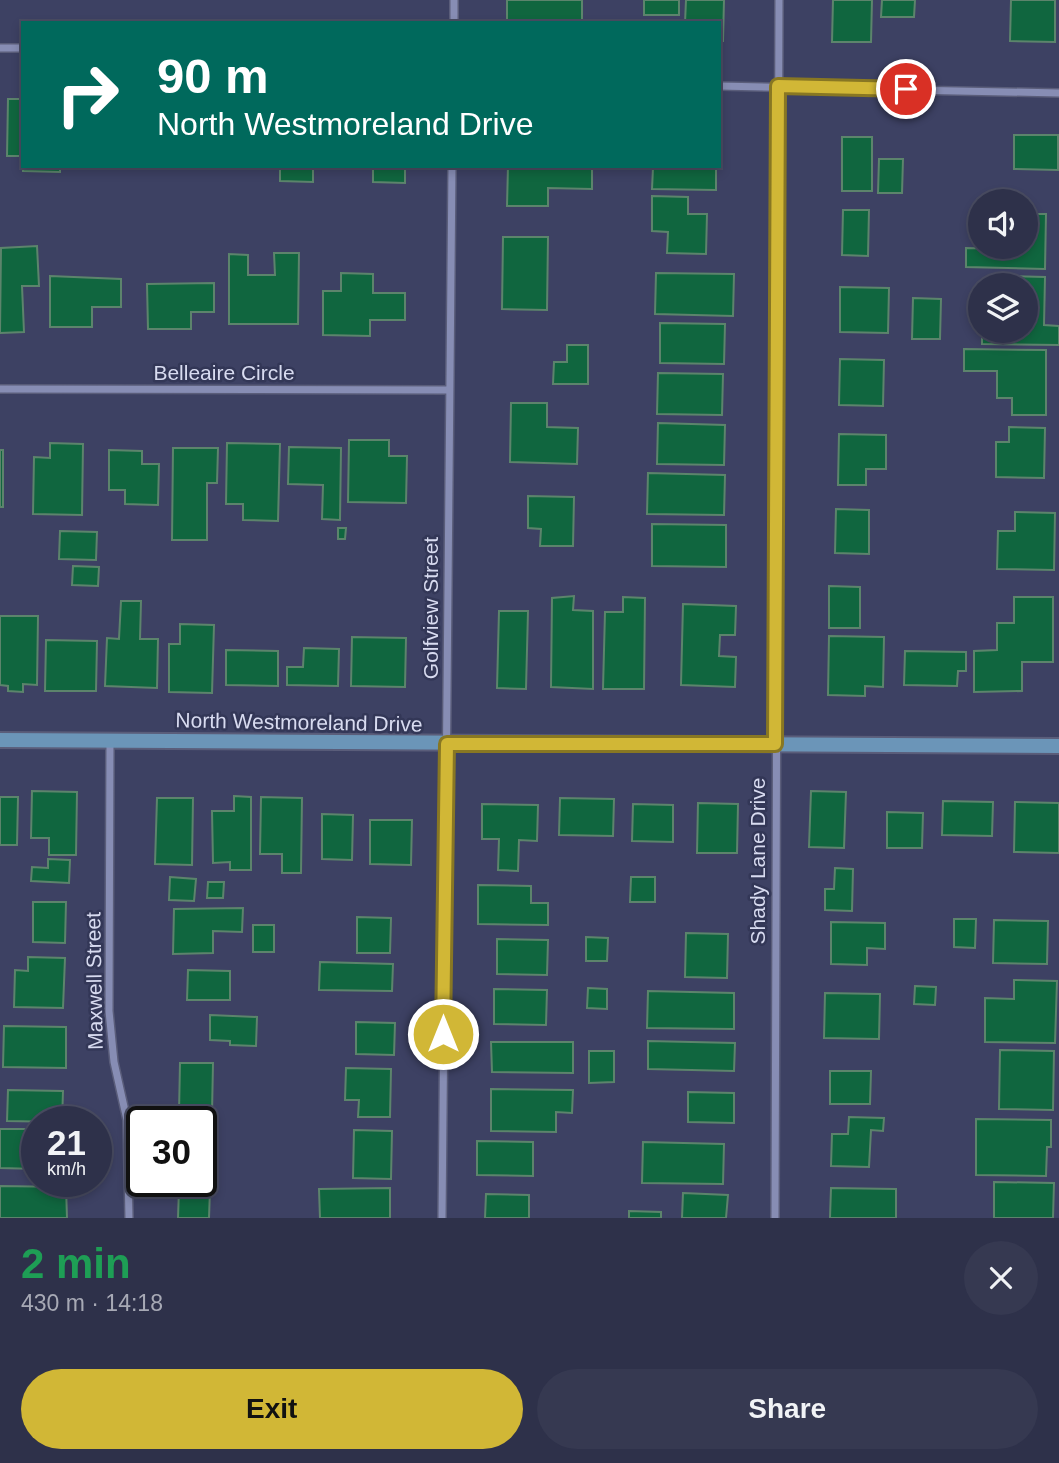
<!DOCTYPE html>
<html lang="en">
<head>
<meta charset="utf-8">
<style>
	:root { --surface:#2e314a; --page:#363951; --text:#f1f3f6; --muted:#a7a9b5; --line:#494c62; --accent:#d1b736 }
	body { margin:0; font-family:Helvetica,sans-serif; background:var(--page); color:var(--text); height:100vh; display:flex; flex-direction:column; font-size:26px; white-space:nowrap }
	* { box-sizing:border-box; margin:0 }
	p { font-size:23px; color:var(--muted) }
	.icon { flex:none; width:38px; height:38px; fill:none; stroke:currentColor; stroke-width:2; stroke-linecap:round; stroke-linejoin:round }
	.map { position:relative; height:1218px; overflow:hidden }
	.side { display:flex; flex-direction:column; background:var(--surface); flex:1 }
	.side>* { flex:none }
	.hud { position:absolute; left:21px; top:21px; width:700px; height:147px; border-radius:0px; box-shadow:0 4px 10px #0003,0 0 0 2px var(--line); background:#00695c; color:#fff; overflow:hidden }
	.controls { position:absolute; left:968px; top:189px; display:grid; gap:14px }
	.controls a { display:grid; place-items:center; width:70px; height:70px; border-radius:50%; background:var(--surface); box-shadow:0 4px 10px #0003,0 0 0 2px var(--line); font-size:35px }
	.speed { position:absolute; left:21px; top:1106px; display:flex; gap:14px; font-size:35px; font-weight:700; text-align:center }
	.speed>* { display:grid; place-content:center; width:91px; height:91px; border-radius:50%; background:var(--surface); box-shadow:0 4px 10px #0003,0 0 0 2px var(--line); line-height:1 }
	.speed small { font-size:18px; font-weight:400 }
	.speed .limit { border:4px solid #111; border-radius:10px; background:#fff; color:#111 }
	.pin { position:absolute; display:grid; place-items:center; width:60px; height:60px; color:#fff; margin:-30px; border:4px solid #fff; border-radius:50%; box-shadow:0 2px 7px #0007 }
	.me { position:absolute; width:77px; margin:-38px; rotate:0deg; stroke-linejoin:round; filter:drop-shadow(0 0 5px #0008) }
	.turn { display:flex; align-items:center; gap:24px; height:147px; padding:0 21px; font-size:32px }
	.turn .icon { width:91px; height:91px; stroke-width:2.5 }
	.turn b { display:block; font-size:49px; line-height:60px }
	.round { display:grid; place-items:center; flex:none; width:74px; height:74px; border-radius:37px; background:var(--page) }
	.overview { display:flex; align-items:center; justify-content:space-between; height:119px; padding:0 21px }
	h1 { font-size:42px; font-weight:700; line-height:52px; color:#1e9e55 }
	.button { display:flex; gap:14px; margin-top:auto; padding:14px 21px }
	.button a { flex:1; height:80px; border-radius:42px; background:var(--accent); color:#111; font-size:28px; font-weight:700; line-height:80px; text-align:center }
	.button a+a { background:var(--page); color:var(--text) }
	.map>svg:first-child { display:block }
	.building { fill:#10663f; stroke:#5c846c; stroke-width:2 }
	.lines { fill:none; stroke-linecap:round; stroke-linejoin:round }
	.street-casing { stroke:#5a5d7a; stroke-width:10 }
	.secondary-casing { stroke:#5a5d7a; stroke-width:18 }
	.street { stroke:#878db4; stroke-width:7 }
	.secondary { stroke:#6b95b8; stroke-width:14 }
	.route-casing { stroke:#887723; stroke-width:18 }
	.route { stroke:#d1b736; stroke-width:12 }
	.labels { text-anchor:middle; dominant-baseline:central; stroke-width:5; stroke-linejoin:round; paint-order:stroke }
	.street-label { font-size:21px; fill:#d8dbf0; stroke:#333757 }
</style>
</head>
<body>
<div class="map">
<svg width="1059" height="1218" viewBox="0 0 1059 1218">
	<rect width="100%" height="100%" fill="#3d4163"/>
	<!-- building -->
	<g class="building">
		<path d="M507,0H582V21L507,23Z"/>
		<rect x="644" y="0" width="35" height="15"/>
		<path d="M686,0H724L723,41H719V23H685Z"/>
		<path d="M833,0H872L871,42H832Z"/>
		<path d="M882,0H915L914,17H881Z"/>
		<path d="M1011,0H1055V42L1010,41Z"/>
		<path d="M8,99H23V156H7Z"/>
		<path d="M1014,135H1058V170L1014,169Z"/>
		<rect x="842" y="137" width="30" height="54"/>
		<path d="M879,159H903L902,193H878Z"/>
		<path d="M23,166H60V172L23,171Z"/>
		<path d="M280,166L313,167V182L280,181Z"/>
		<path d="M373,166H405V183L373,182Z"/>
		<path d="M508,166H592V189L548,188V206H507Z"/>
		<path d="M634,166H716V190L652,189L653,168Z"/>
		<path d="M652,196L688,197V214H707L706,254L667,253L668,232L652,231Z"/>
		<path d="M843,210H869L868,256L842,255Z"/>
		<path d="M1026,214H1046L1045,269L966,267V248L1014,249V247H1026Z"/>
		<path d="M503,237H548L547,310L502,309Z"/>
		<path d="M37,246L39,286H22L24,332L0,333L1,248Z"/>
		<path d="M274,253H299L298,324H229V254L248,255V275H275Z"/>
		<path d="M341,273L373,274V293H405V320H370V336L323,335V291H341Z"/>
		<path d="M656,273L734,274L733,316L655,314Z"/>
		<path d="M50,276L121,279V307H92V327H50Z"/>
		<path d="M1005,276L1045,277L1044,325L1059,326V345L982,344V332L1026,331V285H1004Z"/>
		<path d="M214,283V312H191V329H148L147,284Z"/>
		<path d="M840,287L889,288L888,333L840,332Z"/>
		<path d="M913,298L941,299L940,339H912Z"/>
		<path d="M660,323L725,324L724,364L660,363Z"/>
		<path d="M567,345H588V384H553L554,362H567Z"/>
		<path d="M964,349L1046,350V415H1012V398H997V371H964Z"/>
		<path d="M840,359L884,360L883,406L839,405Z"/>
		<path d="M658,373L723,374L722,415L657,414Z"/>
		<path d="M511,403H547V427L578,428L577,464L510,462Z"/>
		<path d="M658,423L725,425L724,465L657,464Z"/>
		<path d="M1009,427L1045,428L1044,478L996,477V442H1009Z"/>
		<path d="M839,434L886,435V469H866V485H838Z"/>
		<path d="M349,440H389V456H407L406,503L348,502Z"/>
		<path d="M50,443L83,444L82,515L33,514L34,457L50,458Z"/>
		<path d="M227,443L280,444L278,521L243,520V504H226Z"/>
		<path d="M289,447L341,448L340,520L322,519L323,485L288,484Z"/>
		<path d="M173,448H218L217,483H207V540H172Z"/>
		<rect x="0" y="450" width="3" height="57"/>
		<path d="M109,450L142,451V464H159L158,505L125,504V490H109Z"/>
		<path d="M648,473L725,475L724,515L647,514Z"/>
		<path d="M528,496L574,497L573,546H540L541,529L528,528Z"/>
		<path d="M836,509L869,510V554L835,553Z"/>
		<path d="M1015,512L1055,513L1054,570L997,569L998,531H1015Z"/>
		<path d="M652,524L726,525V567L652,566Z"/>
		<path d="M338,528H346L345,539H338Z"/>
		<path d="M60,531L97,532L96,560L59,559Z"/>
		<path d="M73,566L99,567L98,586L72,585Z"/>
		<path d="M829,586L860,587V628H829Z"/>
		<path d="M574,596L573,610L593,611V689L551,687L552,598Z"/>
		<path d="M623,597L645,598L644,689H603L605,612H623Z"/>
		<path d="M1014,597H1053V662H1022V691L974,692V651L997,650V623H1014Z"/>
		<path d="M121,601H141L140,639H158L157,688L105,686L107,638L119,639Z"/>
		<path d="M683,604L736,606L735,635H720L719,656L736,657L735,687L681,685Z"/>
		<path d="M499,611H528L526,689L497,688Z"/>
		<path d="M0,616H38L37,685L23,684V692L8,691V686L0,685Z"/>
		<path d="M180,624L214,625L212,693L169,692V644H180Z"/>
		<path d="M829,636L884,637L883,687L865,686V696L828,695Z"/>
		<path d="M352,637L406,638L405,687L351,686Z"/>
		<path d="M46,640L97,641L96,691H45Z"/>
		<path d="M304,648L339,649L338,686L287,685V667H303Z"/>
		<path d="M226,650L278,651V686L226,685Z"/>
		<path d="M905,651L966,652V671H958L957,686L904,685Z"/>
		<path d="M32,791L77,792L76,855H49V838H31Z"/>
		<path d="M811,791L846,792L844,848L809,847Z"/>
		<path d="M234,796L251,797V870H230V862L213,863L212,811H234Z"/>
		<path d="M0,797H18L17,845H0Z"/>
		<path d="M261,797L302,798L301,873H282V854H260Z"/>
		<path d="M157,798H193L192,865L155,864Z"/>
		<path d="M560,798L614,799L613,836L559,835Z"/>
		<path d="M943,801L993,802L992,836L942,835Z"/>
		<path d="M1015,802L1059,803V853L1014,852Z"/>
		<path d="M698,803L738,804L737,853H697Z"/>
		<path d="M482,804L538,805L537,841L519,840L518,871L498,870L499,839H482Z"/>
		<path d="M633,804L673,805V842L632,841Z"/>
		<path d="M887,812L923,813L922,848H887Z"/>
		<path d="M322,814L353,815L352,860L322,859Z"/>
		<path d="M370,820H412L411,865L370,864Z"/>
		<path d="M48,859L70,860L69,883L31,881L32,867L48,868Z"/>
		<path d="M835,868L853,869L852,911L825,910V889H834Z"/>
		<path d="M170,877L196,879L194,901L169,900Z"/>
		<path d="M631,877H655V902H630Z"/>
		<path d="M208,882H224L223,898H207Z"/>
		<path d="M478,885L531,886V903H548V925L478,924Z"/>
		<path d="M33,902H66L65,943L33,942Z"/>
		<path d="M243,908L242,932L213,931V953L173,954L174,909Z"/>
		<path d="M357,917L391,918L390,953H357Z"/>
		<path d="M954,919H976L975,948L954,947Z"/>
		<path d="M994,920L1048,921L1047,964L993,963Z"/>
		<path d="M831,922L885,923V949L867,948V965L831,964Z"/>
		<rect x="253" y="925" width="21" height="27"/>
		<path d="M686,933L728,934L727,978L685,977Z"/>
		<path d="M586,937L608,938L607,961H586Z"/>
		<path d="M497,939L548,940L547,975L497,974Z"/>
		<path d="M28,957L65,958L63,1008L14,1007L15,970L28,971Z"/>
		<path d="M320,962L393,964L392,991L319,990Z"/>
		<path d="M188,970L230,971V1000H187Z"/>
		<path d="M1014,980L1057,981L1055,1043L985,1042V998L1014,999Z"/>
		<path d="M915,986L936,987L935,1005L914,1004Z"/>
		<path d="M588,988L607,989V1009L587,1008Z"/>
		<path d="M494,989L547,990L546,1025L494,1024Z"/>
		<path d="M648,991L734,993V1029L647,1028Z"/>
		<path d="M825,993L880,994L879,1039L824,1038Z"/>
		<path d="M210,1015L257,1017L256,1046L230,1045V1041L210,1040Z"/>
		<path d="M356,1022L395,1023L394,1055L356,1054Z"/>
		<path d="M4,1026L66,1027V1068L3,1067Z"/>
		<path d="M648,1041L735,1043L734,1071L648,1069Z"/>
		<path d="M491,1042H573V1073L492,1072Z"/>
		<path d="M1000,1050L1054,1051L1053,1110L999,1109Z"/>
		<path d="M589,1051H614V1082L589,1083Z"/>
		<path d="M180,1063H213L212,1113H179Z"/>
		<path d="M346,1068L391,1069L390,1117H358L359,1100H345Z"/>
		<path d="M830,1071H871L870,1104H830Z"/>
		<path d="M491,1089L573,1090L572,1113L556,1112V1132L491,1131Z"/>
		<path d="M8,1090L63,1091L62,1122L7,1121Z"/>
		<path d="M688,1092L734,1093V1123L688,1122Z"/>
		<path d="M849,1117L884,1118L883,1131L871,1130L869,1167L831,1166L832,1134H848Z"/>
		<path d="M976,1119L1051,1120V1147H1047L1046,1176L976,1175Z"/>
		<path d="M201,1125H214L213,1174H201Z"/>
		<path d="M0,1129H37V1169L0,1168Z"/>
		<path d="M354,1130L392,1131L391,1179L353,1178Z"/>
		<path d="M477,1141L533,1142V1176L477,1175Z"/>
		<path d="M643,1142L724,1144L723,1184L642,1183Z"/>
		<path d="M994,1182L1054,1183L1053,1218H994Z"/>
		<path d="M0,1186L66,1187L67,1218H0Z"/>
		<path d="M390,1188V1218H320L319,1189Z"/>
		<path d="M831,1188L896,1189V1218H830Z"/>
		<path d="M179,1189H210L209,1218H178Z"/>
		<path d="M683,1193L728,1195L726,1218H682Z"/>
		<path d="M486,1194L529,1195V1218H485Z"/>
		<path d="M629,1211L661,1212V1218H629Z"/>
	</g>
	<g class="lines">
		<!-- street casing -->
		<g class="street-casing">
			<g id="street">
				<path d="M454,23V0"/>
				<path d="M0,48H23"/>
				<path d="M719,86L1059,93"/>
				<path d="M0,389L449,390"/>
				<path d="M110,741L109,1011L114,1062L127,1120L129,1218"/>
				<path d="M442,1218L452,166"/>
				<path d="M775,1218L779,0"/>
			</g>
		</g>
		<!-- secondary casing -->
		<g class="secondary-casing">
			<path id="secondary" d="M0,740L1059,746"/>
		</g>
		<!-- street -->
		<use href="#street" class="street"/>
		<!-- secondary -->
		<use href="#secondary" class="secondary"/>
	</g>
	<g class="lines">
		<!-- route casing -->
		<g class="route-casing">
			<path id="route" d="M443,1034L447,744H775L778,86L906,89"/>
		</g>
		<!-- route -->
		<use href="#route" class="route"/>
	</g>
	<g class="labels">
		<!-- street labels -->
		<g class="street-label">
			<text x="224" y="372">Belleaire Circle</text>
			<text transform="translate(430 608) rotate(-90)">Golfview Street</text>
			<text transform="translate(299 722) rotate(1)">North Westmoreland Drive</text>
			<text transform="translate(757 861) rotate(-90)">Shady Lane Drive</text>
			<text transform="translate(94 981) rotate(-91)">Maxwell Street</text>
		</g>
	</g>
</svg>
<div class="controls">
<a><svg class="icon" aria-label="sound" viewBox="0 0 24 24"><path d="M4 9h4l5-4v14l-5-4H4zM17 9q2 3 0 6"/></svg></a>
<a><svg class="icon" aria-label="layers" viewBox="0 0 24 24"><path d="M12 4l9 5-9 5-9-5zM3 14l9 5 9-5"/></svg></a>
</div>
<div class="speed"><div>21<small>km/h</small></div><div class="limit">30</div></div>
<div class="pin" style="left:906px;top:89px;background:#d93025"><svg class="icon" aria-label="arrive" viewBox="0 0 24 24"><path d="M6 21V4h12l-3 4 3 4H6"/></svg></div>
<svg class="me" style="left:443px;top:1034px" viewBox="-20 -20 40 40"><circle r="17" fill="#d1b736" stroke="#fff" stroke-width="3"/><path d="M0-11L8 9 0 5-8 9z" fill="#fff"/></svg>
<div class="hud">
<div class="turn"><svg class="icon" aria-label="right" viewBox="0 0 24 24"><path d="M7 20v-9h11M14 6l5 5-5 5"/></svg><div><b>90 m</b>North Westmoreland Drive</div></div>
</div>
</div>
<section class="side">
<div class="overview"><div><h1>2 min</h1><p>430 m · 14:18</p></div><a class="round"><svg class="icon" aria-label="close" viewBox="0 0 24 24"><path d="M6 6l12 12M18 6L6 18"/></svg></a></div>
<div class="button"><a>Exit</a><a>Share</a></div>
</section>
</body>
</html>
